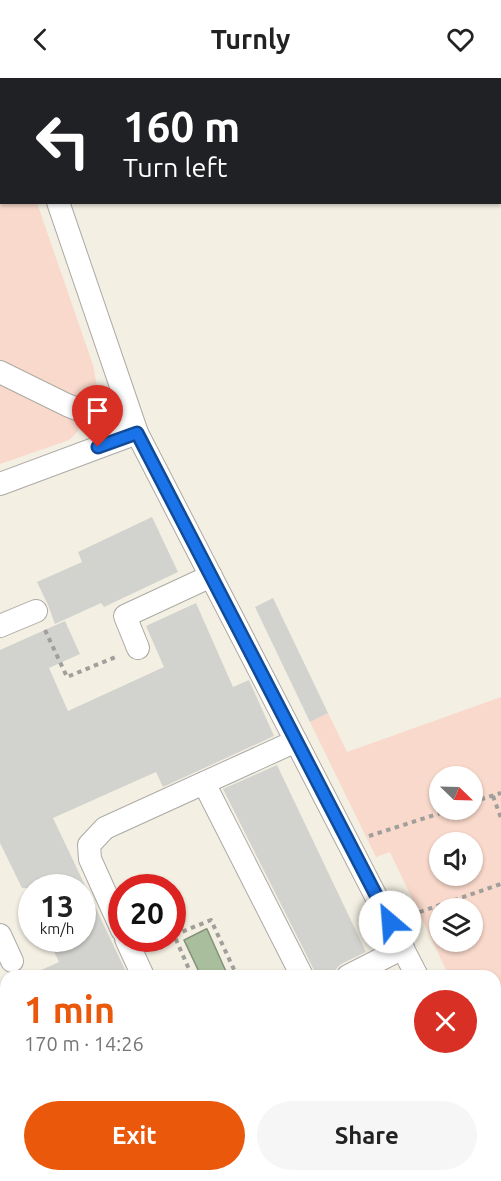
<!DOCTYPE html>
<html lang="en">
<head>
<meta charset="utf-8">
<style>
	:root { --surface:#fff; --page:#f6f6f6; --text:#222; --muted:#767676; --accent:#ea580c }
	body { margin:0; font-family:Ubuntu,sans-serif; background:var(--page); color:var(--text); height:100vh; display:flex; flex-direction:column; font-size:22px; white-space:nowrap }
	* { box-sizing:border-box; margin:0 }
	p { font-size:20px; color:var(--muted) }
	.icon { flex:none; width:33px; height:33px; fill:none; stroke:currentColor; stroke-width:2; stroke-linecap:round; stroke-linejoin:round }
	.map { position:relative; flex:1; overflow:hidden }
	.drawer { position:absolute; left:0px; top:892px; width:501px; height:212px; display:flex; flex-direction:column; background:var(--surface); border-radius:18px 18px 0 0; box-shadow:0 2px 4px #0004 }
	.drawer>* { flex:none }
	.guide { position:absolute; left:0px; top:0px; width:501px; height:126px; box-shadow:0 2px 4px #0004; background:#202124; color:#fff; overflow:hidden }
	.needle { width:39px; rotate:113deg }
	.controls { position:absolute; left:429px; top:688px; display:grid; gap:12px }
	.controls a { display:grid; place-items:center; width:54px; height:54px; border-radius:50%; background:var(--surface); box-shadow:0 2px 4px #0004; font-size:30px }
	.speed { position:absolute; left:18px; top:796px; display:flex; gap:12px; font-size:30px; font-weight:700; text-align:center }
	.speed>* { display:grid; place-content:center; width:78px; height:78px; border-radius:50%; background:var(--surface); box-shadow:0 2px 4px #0004; line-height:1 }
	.speed small { font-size:15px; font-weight:400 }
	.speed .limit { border:9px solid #d22; background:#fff; color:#111 }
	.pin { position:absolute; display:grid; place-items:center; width:51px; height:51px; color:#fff; margin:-62px -26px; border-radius:50% 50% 50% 0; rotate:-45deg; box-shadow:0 0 6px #0007 }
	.pin .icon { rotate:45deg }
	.me { position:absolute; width:66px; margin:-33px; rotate:333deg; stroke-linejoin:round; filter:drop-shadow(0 0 4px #0008) }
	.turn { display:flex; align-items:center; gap:21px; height:126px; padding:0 24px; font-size:27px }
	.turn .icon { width:78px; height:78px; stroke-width:2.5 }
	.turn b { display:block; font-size:42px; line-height:51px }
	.round { display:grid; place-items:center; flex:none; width:63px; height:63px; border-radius:32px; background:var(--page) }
	.headline { display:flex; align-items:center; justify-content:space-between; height:102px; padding:0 24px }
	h1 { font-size:36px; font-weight:700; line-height:45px; color:var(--accent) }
	.primary-button { display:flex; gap:12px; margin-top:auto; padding:12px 24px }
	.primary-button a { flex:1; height:69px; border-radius:36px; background:var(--accent); color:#fff; font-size:24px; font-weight:700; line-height:69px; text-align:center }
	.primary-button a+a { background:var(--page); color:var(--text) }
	header { display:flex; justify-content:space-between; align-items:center; height:78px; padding:0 24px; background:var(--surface); font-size:27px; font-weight:700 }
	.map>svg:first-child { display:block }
	.built { fill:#f3efe2; fill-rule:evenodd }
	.green { fill:#f9d9cb; fill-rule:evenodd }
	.water { fill:#a9be9c; stroke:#84927a; stroke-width:1.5 }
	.building { fill:#d2d3ce }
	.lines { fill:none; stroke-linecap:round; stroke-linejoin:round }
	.minor-casing { stroke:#acaaa5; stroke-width:24 }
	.path { stroke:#a19f9c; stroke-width:4; stroke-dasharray:4.5 4.5; stroke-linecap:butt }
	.minor { stroke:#fff; stroke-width:22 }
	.route-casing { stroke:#114b97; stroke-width:15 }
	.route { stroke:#1a73e8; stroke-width:10 }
</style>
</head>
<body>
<header><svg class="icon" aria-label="back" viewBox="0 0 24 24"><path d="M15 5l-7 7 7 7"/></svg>Turnly<svg class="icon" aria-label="heart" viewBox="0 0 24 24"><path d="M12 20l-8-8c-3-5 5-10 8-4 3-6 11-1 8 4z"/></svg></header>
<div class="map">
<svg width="501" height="1103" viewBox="0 0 501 1103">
	<rect width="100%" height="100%" fill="#fcfaf5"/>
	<!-- built -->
	<path class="built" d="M0,0H501V1103H0ZM2,2H500V124H2ZM440,699H472V732H440ZM440,765H472V798H440ZM32,810H82V861H32ZM122,810H172V861H122ZM440,831H472V864H440ZM6,898H495V1098H6Z"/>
	<!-- green -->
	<g class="green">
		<path d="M0,19L2,23V124L37,125L93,287L98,313L78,353L69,362L0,386Z"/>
		<path d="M501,619V985L495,977V898H449L390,774L376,779L310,644L328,635L347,674ZM440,699H472V732H440ZM440,765H472V798H440ZM440,831H472V864H440Z"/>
	</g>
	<!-- water -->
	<path class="water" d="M206,851H207L228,898H201L184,862Z"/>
	<!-- building -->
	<g class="building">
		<path d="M152,439L178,494L104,529L101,525L55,546L48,527L37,504L82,484L78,474Z"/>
		<path d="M273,520L328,635L310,644L255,529Z"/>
		<path d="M196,525L233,609L249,602L274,658L163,709L156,694L53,740L128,898H28L59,884L48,861H82V810H22L0,765V572L65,543L80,576L49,590L68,633L164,589L146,548Z"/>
		<path d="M277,687L366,874L341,886L336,891L335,898H315L314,892L223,711Z"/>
	</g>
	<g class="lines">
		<!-- minor casing -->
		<g class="minor-casing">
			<g id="minor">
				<path d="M15,0L16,2"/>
				<path d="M58,124L137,355L417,898"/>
				<path d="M0,294L67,327L137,355L0,406"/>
				<path d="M0,548L36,533"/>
				<path d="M138,570L125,538L211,498"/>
				<path d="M204,705L302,898"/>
				<path d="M122,852L90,781L89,767L105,750L296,663"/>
				<path d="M0,857L12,883"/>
				<path d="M126,861L143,898"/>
				<path d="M348,898L403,870"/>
				<path d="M336,1103L351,1098"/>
				<path d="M452,1103L457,1098"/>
			</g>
		</g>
		<!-- path -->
		<g class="path">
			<path d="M45,552L67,599L118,578"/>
			<path d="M493,718L501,740"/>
			<path d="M472,724L501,715"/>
			<path d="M369,758L450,732"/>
			<path d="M411,837L501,806"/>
			<path d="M192,898L174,857L211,842L237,898"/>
			<path d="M495,906L501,904"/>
		</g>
		<!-- minor -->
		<use href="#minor" class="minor"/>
	</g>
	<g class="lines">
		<!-- route casing -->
		<g class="route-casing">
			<path id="route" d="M98,369L137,355L390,844"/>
		</g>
		<!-- route -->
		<use href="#route" class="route"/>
	</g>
</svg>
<div class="controls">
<a><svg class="needle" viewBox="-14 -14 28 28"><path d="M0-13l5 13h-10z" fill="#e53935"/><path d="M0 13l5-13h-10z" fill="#767676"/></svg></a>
<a><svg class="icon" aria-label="sound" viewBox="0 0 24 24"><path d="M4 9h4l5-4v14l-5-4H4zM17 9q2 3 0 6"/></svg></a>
<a><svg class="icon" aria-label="layers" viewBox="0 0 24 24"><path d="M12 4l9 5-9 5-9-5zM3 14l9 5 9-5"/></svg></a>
</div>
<div class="speed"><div>13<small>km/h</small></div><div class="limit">20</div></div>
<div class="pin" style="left:98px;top:369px;background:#d93025"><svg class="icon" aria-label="arrive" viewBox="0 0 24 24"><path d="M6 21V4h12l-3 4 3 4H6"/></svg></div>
<svg class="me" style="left:390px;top:844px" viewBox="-20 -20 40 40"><circle r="19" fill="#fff"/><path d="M0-13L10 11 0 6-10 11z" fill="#1a73e8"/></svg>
<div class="guide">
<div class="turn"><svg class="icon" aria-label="left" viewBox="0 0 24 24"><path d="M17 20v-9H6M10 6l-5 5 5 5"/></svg><div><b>160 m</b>Turn left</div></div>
</div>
<section class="drawer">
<div class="headline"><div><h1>1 min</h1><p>170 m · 14:26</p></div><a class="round" style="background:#d93025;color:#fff"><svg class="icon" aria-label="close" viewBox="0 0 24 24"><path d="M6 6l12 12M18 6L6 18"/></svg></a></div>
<div class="primary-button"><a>Exit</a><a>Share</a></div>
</section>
</div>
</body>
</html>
